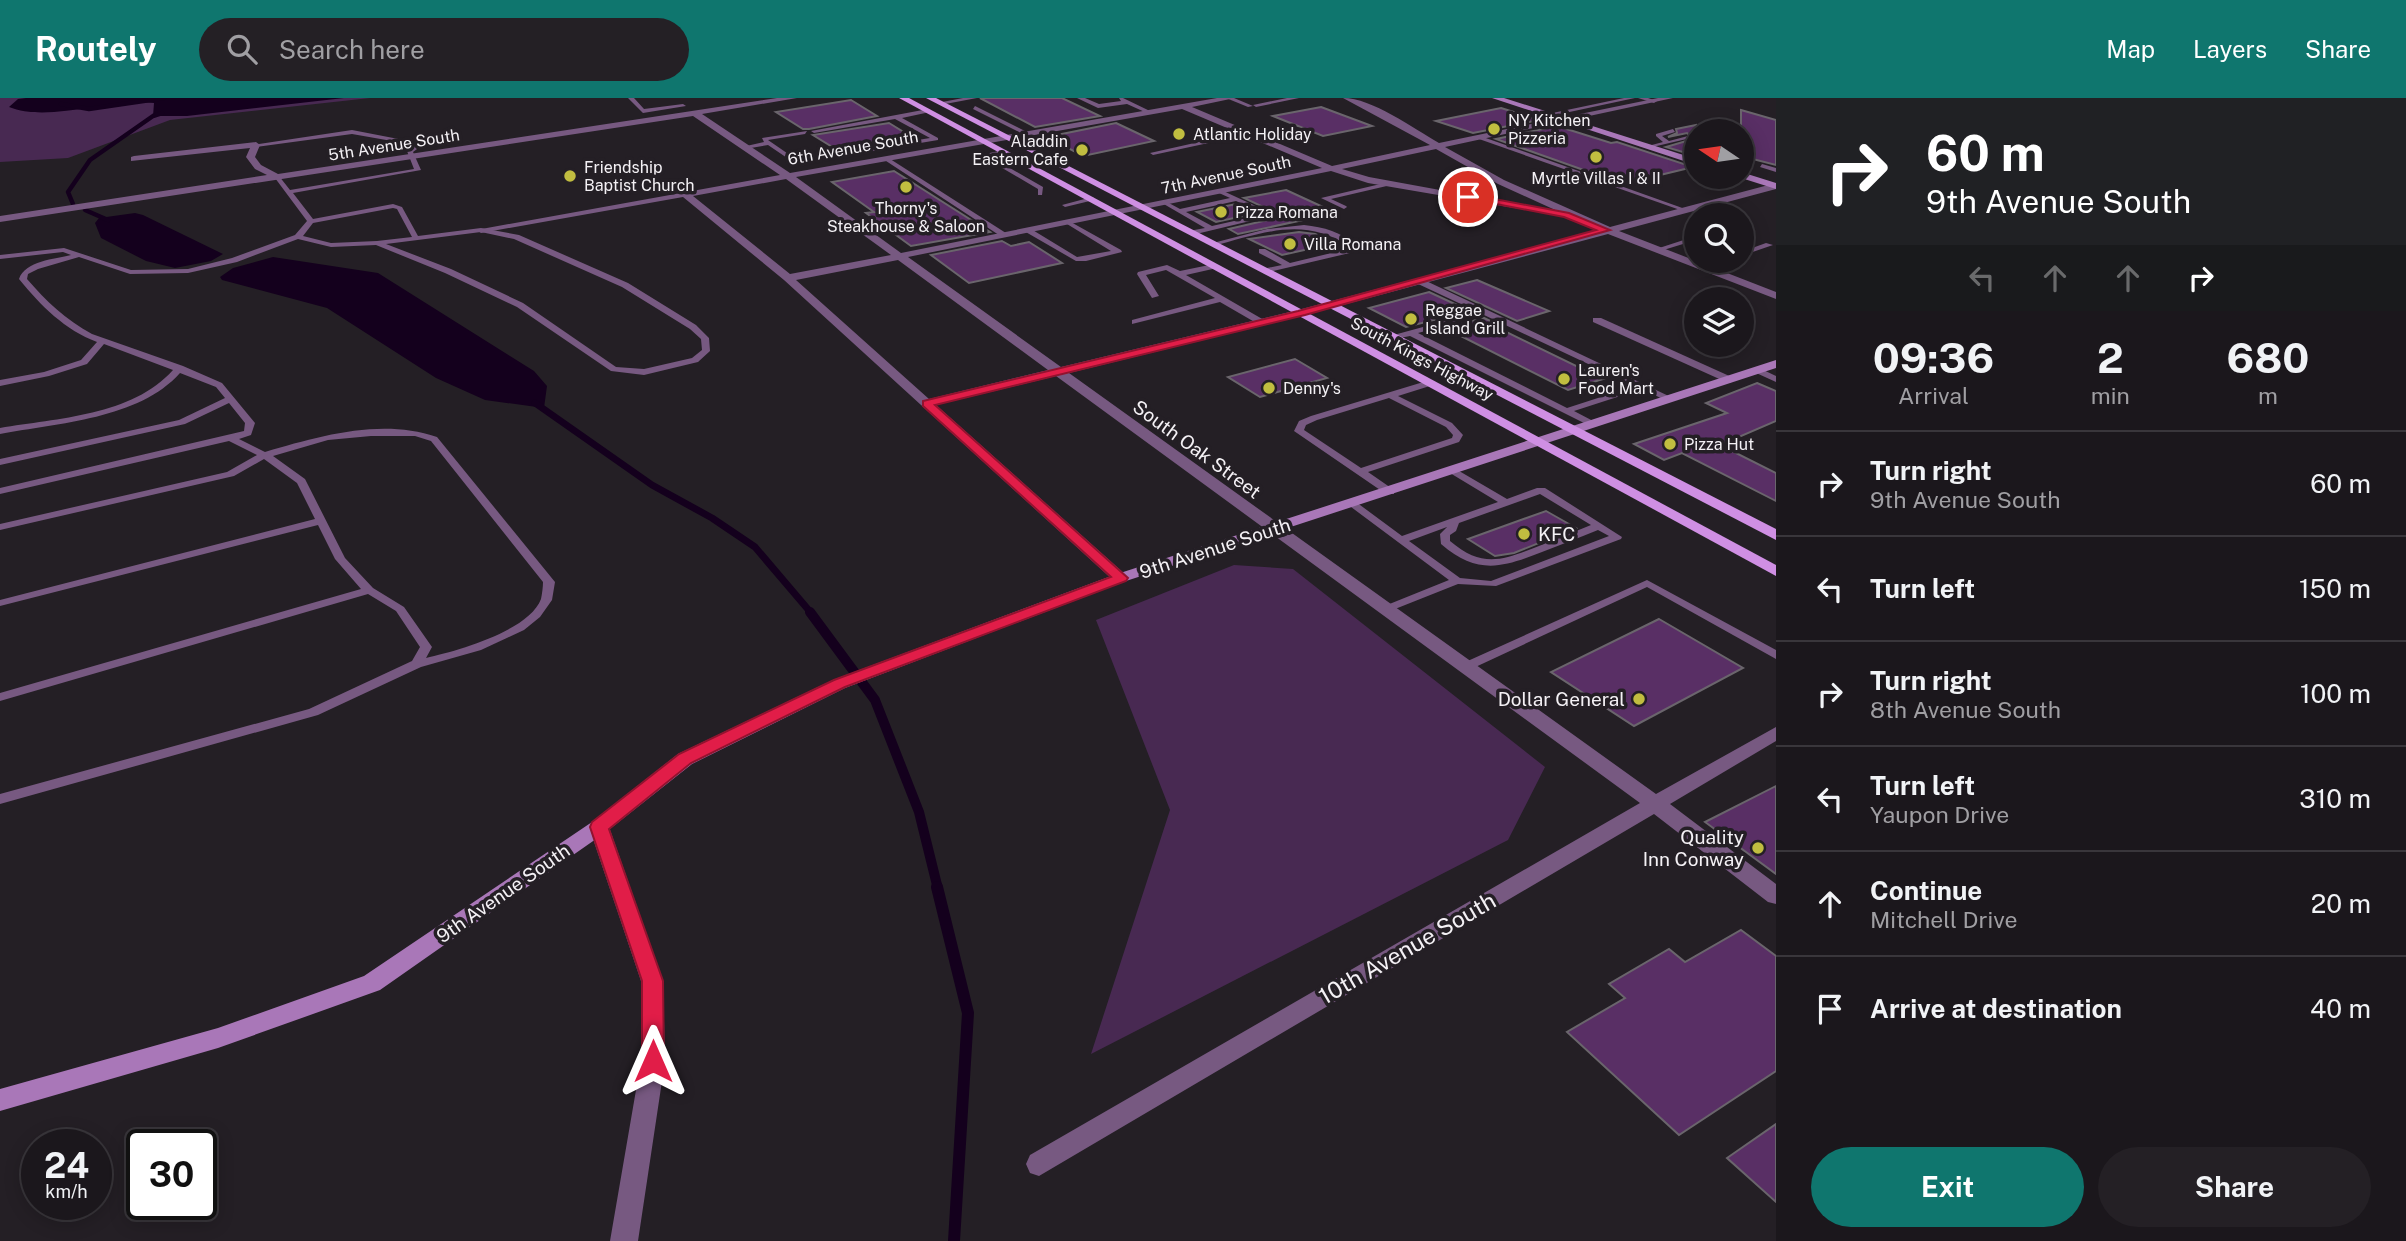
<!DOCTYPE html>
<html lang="en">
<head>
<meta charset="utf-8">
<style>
	:root { --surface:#1b171c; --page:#242025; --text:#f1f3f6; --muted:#a09fa3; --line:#39363b; --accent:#0f766e }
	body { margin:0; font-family:"Public Sans",sans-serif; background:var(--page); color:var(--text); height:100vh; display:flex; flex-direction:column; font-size:26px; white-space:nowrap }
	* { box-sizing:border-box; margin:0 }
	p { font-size:23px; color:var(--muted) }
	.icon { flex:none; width:38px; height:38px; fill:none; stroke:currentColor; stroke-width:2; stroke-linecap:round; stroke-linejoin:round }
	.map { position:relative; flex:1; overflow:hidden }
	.details { display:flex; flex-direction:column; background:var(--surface); width:630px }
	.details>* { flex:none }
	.banner { background:#202124; color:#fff; overflow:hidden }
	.needle { width:46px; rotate:283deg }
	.buttons { position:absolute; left:1684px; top:21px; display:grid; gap:14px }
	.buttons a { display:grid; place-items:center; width:70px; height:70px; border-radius:50%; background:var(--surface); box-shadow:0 4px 18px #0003,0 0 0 2px var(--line); font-size:35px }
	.speed { position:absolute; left:21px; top:1031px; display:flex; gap:14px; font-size:35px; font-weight:700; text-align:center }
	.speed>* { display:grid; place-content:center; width:91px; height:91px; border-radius:50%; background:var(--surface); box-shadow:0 4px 18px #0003,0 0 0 2px var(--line); line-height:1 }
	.speed small { font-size:18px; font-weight:400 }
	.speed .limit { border:4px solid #111; border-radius:10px; background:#fff; color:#111 }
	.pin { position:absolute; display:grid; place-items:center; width:60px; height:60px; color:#fff; margin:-30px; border:4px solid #fff; border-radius:50%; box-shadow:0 2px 7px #0007 }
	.me { position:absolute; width:77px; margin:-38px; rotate:0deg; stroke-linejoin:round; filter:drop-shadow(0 0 5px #0008) }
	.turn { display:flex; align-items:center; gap:24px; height:147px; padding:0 35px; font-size:32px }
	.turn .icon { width:91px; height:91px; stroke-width:2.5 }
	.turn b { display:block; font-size:49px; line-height:60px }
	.lanes { display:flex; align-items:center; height:66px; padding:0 35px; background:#0003; justify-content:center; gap:35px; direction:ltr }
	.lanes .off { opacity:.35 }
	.eta { display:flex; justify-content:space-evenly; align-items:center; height:119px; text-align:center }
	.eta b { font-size:42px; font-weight:700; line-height:49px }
	.button { display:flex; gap:14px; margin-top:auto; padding:14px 35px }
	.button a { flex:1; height:80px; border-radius:42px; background:var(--accent); color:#fff; font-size:28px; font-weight:700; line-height:80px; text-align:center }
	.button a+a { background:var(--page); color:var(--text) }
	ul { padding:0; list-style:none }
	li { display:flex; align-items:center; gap:21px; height:105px; padding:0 35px; border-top:2px solid var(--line) }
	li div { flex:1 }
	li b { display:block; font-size:26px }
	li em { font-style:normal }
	header { display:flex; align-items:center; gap:42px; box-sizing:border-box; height:98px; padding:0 35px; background:var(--accent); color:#fff }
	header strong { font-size:33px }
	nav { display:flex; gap:38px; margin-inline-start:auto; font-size:24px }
	.search { width:490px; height:63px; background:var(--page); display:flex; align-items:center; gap:18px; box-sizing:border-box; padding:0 24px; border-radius:38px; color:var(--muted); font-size:26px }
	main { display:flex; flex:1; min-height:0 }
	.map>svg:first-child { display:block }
	.green { fill:#482952 }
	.water { fill:#14001d }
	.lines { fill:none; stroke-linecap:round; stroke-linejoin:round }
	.stream-far3 { stroke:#14001d; stroke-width:4.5 }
	.stream-far2 { stroke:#14001d; stroke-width:7 }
	.stream-far1 { stroke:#14001d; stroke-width:10 }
	.stream { stroke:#14001d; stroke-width:12 }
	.building { fill:#592f65; stroke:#6a656c; stroke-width:2 }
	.lane { fill:#775981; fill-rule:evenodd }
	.street { fill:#775981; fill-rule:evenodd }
	.secondary { fill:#a977b8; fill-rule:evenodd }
	.primary { fill:#cf8fe3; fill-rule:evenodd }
	.route { fill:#e11d48; stroke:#92132f; stroke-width:2 }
	.poi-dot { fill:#c1bd40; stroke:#241f25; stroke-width:2.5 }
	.labels { text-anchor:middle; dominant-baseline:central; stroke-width:7; stroke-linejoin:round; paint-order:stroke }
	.far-poi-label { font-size:16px; fill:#f4f1f5; stroke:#241f25; text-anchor:start }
	.far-street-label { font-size:16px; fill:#f4f1f5; stroke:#241f25 }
	.street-label { font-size:19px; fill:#f4f1f5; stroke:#241f25 }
	.poi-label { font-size:19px; fill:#f4f1f5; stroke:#241f25; text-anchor:end }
	.near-street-label { font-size:23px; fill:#f4f1f5; stroke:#241f25 }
</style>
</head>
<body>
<header>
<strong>Routely</strong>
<div class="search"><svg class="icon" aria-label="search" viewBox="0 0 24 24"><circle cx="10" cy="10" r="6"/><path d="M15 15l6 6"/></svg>Search here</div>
<nav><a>Map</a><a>Layers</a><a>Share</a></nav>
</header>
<main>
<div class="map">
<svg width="1776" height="1143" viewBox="0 0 1776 1143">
	<rect width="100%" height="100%" fill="#241f25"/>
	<!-- green -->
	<g class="green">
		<path d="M0,0H370L170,22L68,60L0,64Z"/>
		<path d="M1234,467L1293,471L1545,669L1508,742L1091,956L1170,712L1096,522Z"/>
	</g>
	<!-- water -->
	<g class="water">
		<path d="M26,0H344L187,18H153L154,5C111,0 48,25 9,9L18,1Z"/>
		<path d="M135,115L143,117L223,156L211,163L175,170L146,163L101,140L95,125L99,120Z"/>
		<path d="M273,159L378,175L534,273L547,288L544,310L485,302L436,280L327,210L222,182L220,179L233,170Z"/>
	</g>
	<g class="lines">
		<!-- stream-far3 -->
		<g class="stream-far3">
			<path d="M61,6L89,11L164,0"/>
			<path d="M73,106L68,94L90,62L153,18L162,15"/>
			<path d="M85,112L108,122"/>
		</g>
		<!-- stream-far2 -->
		<path class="stream-far2" d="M535,305L652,387L712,420L755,449L812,516"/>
		<!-- stream-far1 -->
		<path class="stream-far1" d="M810,514L875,602L919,714L938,791"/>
		<!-- stream -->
		<path class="stream" d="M937,789L968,915L954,1143"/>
	</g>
	<!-- building -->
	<g class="building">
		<path d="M980,0H1062L1100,18L1035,29Z"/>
		<path d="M851,2L877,18L809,31H803L776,14Z"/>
		<path d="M1321,9L1372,28L1323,38L1273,18Z"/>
		<path d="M1501,10L1539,22L1473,35L1436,23Z"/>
		<path d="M1741,12L1776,22V67L1741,58Z"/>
		<path d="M889,25L910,38L834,50L813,37Z"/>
		<path d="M1116,25L1154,43L1083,58L1047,39Z"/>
		<path d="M1696,27V52L1686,55L1666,49L1693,41L1687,35L1668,39L1677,35L1676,31Z"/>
		<path d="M1557,28L1611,45L1617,44L1693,69L1623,86L1496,41Z"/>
		<path d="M894,73L990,134L911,148L866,115L874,114L832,84Z"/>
		<path d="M1286,92L1336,115L1238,136L1229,131L1276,120V115L1244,100Z"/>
		<path d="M1236,106L1257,115L1216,124L1197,114Z"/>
		<path d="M1299,134L1315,136L1336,145L1282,157L1249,141Z"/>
		<path d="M1002,143L1011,148L1029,144L1062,165L969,185L931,157Z"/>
		<path d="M1477,182L1549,213L1517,223L1446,190Z"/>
		<path d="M1429,194L1470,213L1406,229L1369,210Z"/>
		<path d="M1484,220L1501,228L1496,229L1603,281L1568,292L1445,230Z"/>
		<path d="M1295,261L1327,280L1260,299L1228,279Z"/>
		<path d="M1757,285L1776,293V323L1720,347L1776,375V403L1682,355L1664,362L1634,346L1727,315L1706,305Z"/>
		<path d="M1546,413L1576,430L1514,455L1495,458L1468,441Z"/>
		<path d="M1659,521L1743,570L1634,628L1551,574Z"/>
		<path d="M1776,688V776L1705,724Z"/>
		<path d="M1741,832L1776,858V973L1679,1037L1567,934L1625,900L1609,886L1669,851L1685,864Z"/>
		<path d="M1776,1026V1104L1727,1060Z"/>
	</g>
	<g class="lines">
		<!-- lane -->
		<g class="lane">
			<path d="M628,0H634L644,11L683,6L686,8L643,15Z"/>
			<path d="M963,0H977L940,7L937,5Z"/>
			<path d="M1077,0H1085L1099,6L1121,3L1119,0H1123L1152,14L1147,15L1127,6L1098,10Z"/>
			<path d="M1226,0H1234L1253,8L1248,9Z"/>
			<path d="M1287,0H1299L1256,9L1253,7Z"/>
			<path d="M1624,0H1635L1546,19L1543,17Z"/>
			<path d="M1638,0H1648L1657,3L1654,5Z"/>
			<path d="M975,8L1027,34L1028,35L1023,36L973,11Z"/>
			<path d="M928,11L930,14L902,20L938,40V42L796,66L768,47L745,51L742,49L764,44L762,40L807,33L805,36L768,42L797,62L930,40L895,21L814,35L811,33Z"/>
			<path d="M1673,31L1675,34L1662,38L1669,43L1688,38L1691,40L1648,50V48L1663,44L1656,38V36Z"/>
			<path d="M352,32L414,44L417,51L413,54L421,72L293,95L313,121L393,106L402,109L418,138L481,130L519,137L628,185L696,227L709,240L710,253L698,264L644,277L611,273L517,209L445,175L376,147L331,149L298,141L237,164L188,175L130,176L79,159L38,171L28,176L27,181C46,203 66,222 92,236L183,268L222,285L255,325L251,337L239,341L265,354C320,338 381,320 437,339L555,484L552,502L540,519L524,532L481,552L421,569L318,617L0,706V696L309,611L412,563L420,549L396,513L368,496L0,603V595L361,491L335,461L318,427L0,508V502L315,421L297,385L264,361L234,378L0,432V426L227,374L257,357L229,343L0,396V390L244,333L245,325L229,305L185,326L0,367V361L179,322L225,300L216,289L180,275C139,321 58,325 0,336V330C57,320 132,318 173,272L104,246L87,266L49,278L0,288V282L44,274L81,262L97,244C65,232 41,208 19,181C25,163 55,161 71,157L63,154L0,161V157L64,150L131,172L188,171L232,160L295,137L307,123L275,80V78H279L290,92L414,71L407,53L411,50L409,46L352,36L256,49L253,47ZM393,110L397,111L412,139L377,143L331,145L303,138L313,125ZM481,134L514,141L622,189L690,231L701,241L702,252L692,260L644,271L616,269L523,205L451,171L386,146ZM371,338H415L431,343L543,484C543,489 542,496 541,501C529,533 457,553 426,560L432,549L404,509L373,490L345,460L305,381L273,358L328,342Z"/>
			<path d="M1248,33L1250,36L1153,57L1150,55Z"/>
			<path d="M1479,39H1483L1688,112L1683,113L1479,41Z"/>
			<path d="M1004,52L1006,55L989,58L1043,89L1042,97H1038V91L980,57Z"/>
			<path d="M1696,54V58L1684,62L1681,60Z"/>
			<path d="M883,59H887L1009,137L1002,139L883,61Z"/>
			<path d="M1741,60L1753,64L1754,65L1751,67L1741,64Z"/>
			<path d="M1762,66L1776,70V74L1760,69Z"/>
			<path d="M1389,84L1392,86L1391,87L1331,101L1346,108L1347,109L1344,111L1321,100Z"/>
			<path d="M1221,92L1275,117L1192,137L1188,135L1189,133L1205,130L1162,105L1167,104L1180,111L1230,100L1219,95L1218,94ZM1236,103L1265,116L1212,128L1186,114Z"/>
			<path d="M1092,99L1094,100V102L1065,109L1062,107Z"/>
			<path d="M1069,123L1121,152L1122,154L1086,163H1076L1024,133L1031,131L1077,159L1111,153L1067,126L1066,125Z"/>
			<path d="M1304,127C1324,129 1341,134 1357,148L1354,154L1265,175L1261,173L1262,171L1282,167L1259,155V151H1265L1290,165L1348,151L1349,149C1305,117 1260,136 1213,148L1209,146L1267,131Z"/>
			<path d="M1696,138V142L1657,154L1653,152Z"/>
			<path d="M1766,145L1773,147L1741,158V154Z"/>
			<path d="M1711,163H1722L1700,170L1696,168Z"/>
			<path d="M1214,166L1218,168L1217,170L1186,177L1264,222V226H1258L1220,204L1132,226V222L1215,200L1166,172L1146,177L1159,198L1152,200L1137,176L1138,174L1167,167L1180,173Z"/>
			<path d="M1416,181H1422L1675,301L1670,304L1667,303L1642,291L1574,313L1595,324V328L1592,329L1410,238L1390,242V238L1478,214L1416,185ZM1484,217L1635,288L1567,310L1418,235Z"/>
			<path d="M1757,269L1776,278V284L1754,274L1753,272Z"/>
			<path d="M1430,282L1433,283V287L1398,298L1452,325L1463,337L1459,344L1368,374L1394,392V396H1386L1294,333L1299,323L1311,318ZM1389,300L1446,329L1453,337L1452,340L1361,370L1304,332L1306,327L1317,322Z"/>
			<path d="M1454,370L1507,401L1537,390H1545L1622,439L1621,441L1496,488L1458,486L1390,513H1382L1380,511L1382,509L1449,482L1347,406L1352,403L1356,404L1402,438L1498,404L1450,375L1449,373ZM1540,396L1591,427C1574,434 1556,441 1539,448C1503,462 1483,471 1450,443V437L1456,433L1459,425ZM1447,429L1440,436L1441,446C1477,477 1502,470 1542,454C1561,447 1580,439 1598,432L1609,438L1491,483L1460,480L1409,443Z"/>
			<path d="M1647,482L1776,552V561L1647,489L1469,572L1465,573L1459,569L1461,566Z"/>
		</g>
		<!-- street -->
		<g class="street">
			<path d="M777,0H797L702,16L790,75L1217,0H1235L1192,9L1332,68L1430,47L1343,0C1372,0 1413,30 1439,45L1658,0H1673L1445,49L1504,82L1610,129L1776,85V91L1619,133L1776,194V201L1608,136L1305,217L1069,275L1656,696L1776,629V643L1670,706L1776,786V806L1768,804L1654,716L1039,1078L1030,1075L1026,1066L1030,1057L1640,705L1056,278L936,307L1126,477L1128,480L1126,483H1114L784,182L683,99L481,135L476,132L780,77L693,18L0,124V118L267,77L255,71L246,59L250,50L131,63V59L134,58L256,44L260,47L255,59L261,67L278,76ZM1182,11L1322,70L901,155L796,79ZM1436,51L1498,86L1599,132L1298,212L1061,269L908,159L1331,73L1368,85L1538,114L1543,111L1369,79L1342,71ZM786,81L891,157L790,176L693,98ZM898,162L1048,272L929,301L796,182Z"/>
			<path d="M1593,220H1601L1736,281L1730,285L1726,284L1593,224Z"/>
			<path d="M599,722L606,724L609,729L663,883L665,963L638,1143H610L641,963V883L589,729L592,724Z"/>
		</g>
		<!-- secondary -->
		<g class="secondary">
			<path d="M1492,0H1504L1696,61V67Z"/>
			<path d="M1741,74L1776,85V91L1738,79H1741Z"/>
			<path d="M1776,262V270L1126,483L845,590L692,666L606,734L380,892L218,950L0,1013V991L218,930L364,878L592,724L678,656L833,582L1114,477Z"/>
		</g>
		<!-- primary -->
		<g class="primary">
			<path d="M899,0H909L1776,467V478Z"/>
			<path d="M926,0H936L1776,431V442Z"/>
		</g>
	</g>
	<!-- route -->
	<path class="route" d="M1468,96L1569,115L1610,132L1305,217L935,307L1128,480L1126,483L845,589L691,665L609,731L663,883L664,963L660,970L653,972L645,970L642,963V883L590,729L592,724L679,656L834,582L1111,479L923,308V303L1298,213L1596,132L1564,119L1465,100Z"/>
	<!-- markers -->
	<g class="poi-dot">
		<circle cx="1494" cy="31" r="7"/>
		<circle cx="1179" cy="36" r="7"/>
		<circle cx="1082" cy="52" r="7"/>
		<circle cx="1596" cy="59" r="7"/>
		<circle cx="570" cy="78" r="7"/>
		<circle cx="906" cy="89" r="7"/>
		<circle cx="1221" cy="114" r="7"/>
		<circle cx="1290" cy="146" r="7"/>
		<circle cx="1411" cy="221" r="7"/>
		<circle cx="1564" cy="281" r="7"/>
		<circle cx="1269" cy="290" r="7"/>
		<circle cx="1670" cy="346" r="7"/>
		<circle cx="1524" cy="436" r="7"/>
		<circle cx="1639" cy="601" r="7"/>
		<circle cx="1758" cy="750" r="7"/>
	</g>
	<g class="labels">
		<!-- far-poi labels -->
		<g class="far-poi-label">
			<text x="1508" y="22">NY Kitchen<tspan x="1508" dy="18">Pizzeria</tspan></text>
			<text x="1193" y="36">Atlantic Holiday</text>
			<text x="1068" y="43" text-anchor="end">Aladdin<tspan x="1068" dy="18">Eastern Cafe</tspan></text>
			<text x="584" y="69">Friendship<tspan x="584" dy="18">Baptist Church</tspan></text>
			<text x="1596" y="80" text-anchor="middle">Myrtle Villas I &amp; II</text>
			<text x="906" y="110" text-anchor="middle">Thorny's<tspan x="906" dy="18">Steakhouse &amp; Saloon</tspan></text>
			<text x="1235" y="114">Pizza Romana</text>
			<text x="1304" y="146">Villa Romana</text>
			<text x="1425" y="212">Reggae<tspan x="1425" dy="18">Island Grill</tspan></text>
			<text x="1578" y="272">Lauren's<tspan x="1578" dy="18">Food Mart</tspan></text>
			<text x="1283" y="290">Denny's</text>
			<text x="1684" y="346">Pizza Hut</text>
		</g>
		<!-- far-street labels -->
		<g class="far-street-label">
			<text transform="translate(394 47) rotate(-9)">5th Avenue South</text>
			<text transform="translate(853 50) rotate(-10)">6th Avenue South</text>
			<text transform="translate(1226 77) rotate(-12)">7th Avenue South</text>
			<text transform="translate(1422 261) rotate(28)">South Kings Highway</text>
		</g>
		<!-- street labels -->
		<g class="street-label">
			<text transform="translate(1197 351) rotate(36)">South Oak Street</text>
			<text transform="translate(1215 450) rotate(-18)">9th Avenue South</text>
			<text transform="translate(503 795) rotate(-35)">9th Avenue South</text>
		</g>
		<!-- poi labels -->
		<g class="poi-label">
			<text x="1538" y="436" text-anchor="start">KFC</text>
			<text x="1625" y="601">Dollar General</text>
			<text x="1744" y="739">Quality<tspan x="1744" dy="22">Inn Conway</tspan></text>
		</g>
		<!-- near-street labels -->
		<g class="near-street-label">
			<text transform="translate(1407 850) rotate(-30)">10th Avenue South</text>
		</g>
	</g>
</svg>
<div class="buttons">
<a><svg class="needle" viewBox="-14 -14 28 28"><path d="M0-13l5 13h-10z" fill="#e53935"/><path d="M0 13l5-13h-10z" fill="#a09fa3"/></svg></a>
<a><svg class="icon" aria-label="search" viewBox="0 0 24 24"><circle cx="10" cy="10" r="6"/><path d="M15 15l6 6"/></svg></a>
<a><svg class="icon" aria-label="layers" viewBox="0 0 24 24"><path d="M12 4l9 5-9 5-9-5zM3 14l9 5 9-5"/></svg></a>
</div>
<div class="speed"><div>24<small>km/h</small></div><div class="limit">30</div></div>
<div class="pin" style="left:1468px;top:99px;background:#d93025"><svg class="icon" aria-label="arrive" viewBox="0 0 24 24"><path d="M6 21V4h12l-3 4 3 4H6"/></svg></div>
<svg class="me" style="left:653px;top:963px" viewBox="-20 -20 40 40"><path d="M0-17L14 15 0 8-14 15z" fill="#e11d48" stroke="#fff" stroke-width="4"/></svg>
</div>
<section class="details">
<div class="banner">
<div class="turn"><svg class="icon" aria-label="right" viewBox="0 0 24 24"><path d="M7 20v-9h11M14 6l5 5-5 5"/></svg><div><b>60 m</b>9th Avenue South</div></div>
<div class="lanes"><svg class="icon off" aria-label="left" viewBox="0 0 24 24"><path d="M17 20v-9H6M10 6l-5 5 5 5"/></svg><svg class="icon off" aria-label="ahead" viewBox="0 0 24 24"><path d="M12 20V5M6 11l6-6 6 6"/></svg><svg class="icon off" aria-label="ahead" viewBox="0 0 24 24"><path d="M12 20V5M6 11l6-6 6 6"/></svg><svg class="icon" aria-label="right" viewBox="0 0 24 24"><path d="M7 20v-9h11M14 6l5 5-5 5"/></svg></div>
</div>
<div class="eta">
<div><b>09:36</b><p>Arrival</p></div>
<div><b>2</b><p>min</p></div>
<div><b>680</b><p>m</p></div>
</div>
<ul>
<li><svg class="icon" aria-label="right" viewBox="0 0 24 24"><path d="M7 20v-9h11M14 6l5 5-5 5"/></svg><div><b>Turn right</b><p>9th Avenue South</p></div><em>60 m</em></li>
<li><svg class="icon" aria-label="left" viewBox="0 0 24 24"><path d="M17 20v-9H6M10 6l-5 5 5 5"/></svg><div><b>Turn left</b></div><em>150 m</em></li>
<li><svg class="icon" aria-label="right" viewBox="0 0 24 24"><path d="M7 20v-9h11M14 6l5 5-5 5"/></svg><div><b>Turn right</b><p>8th Avenue South</p></div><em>100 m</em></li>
<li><svg class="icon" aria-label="left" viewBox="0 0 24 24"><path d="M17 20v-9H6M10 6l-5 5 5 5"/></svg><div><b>Turn left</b><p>Yaupon Drive</p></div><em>310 m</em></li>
<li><svg class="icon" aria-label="ahead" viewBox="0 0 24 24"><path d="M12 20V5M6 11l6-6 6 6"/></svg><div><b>Continue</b><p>Mitchell Drive</p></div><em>20 m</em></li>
<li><svg class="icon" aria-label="arrive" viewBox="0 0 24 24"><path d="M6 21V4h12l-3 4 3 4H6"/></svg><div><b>Arrive at destination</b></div><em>40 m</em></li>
</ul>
<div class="button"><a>Exit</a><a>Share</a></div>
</section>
</main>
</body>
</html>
